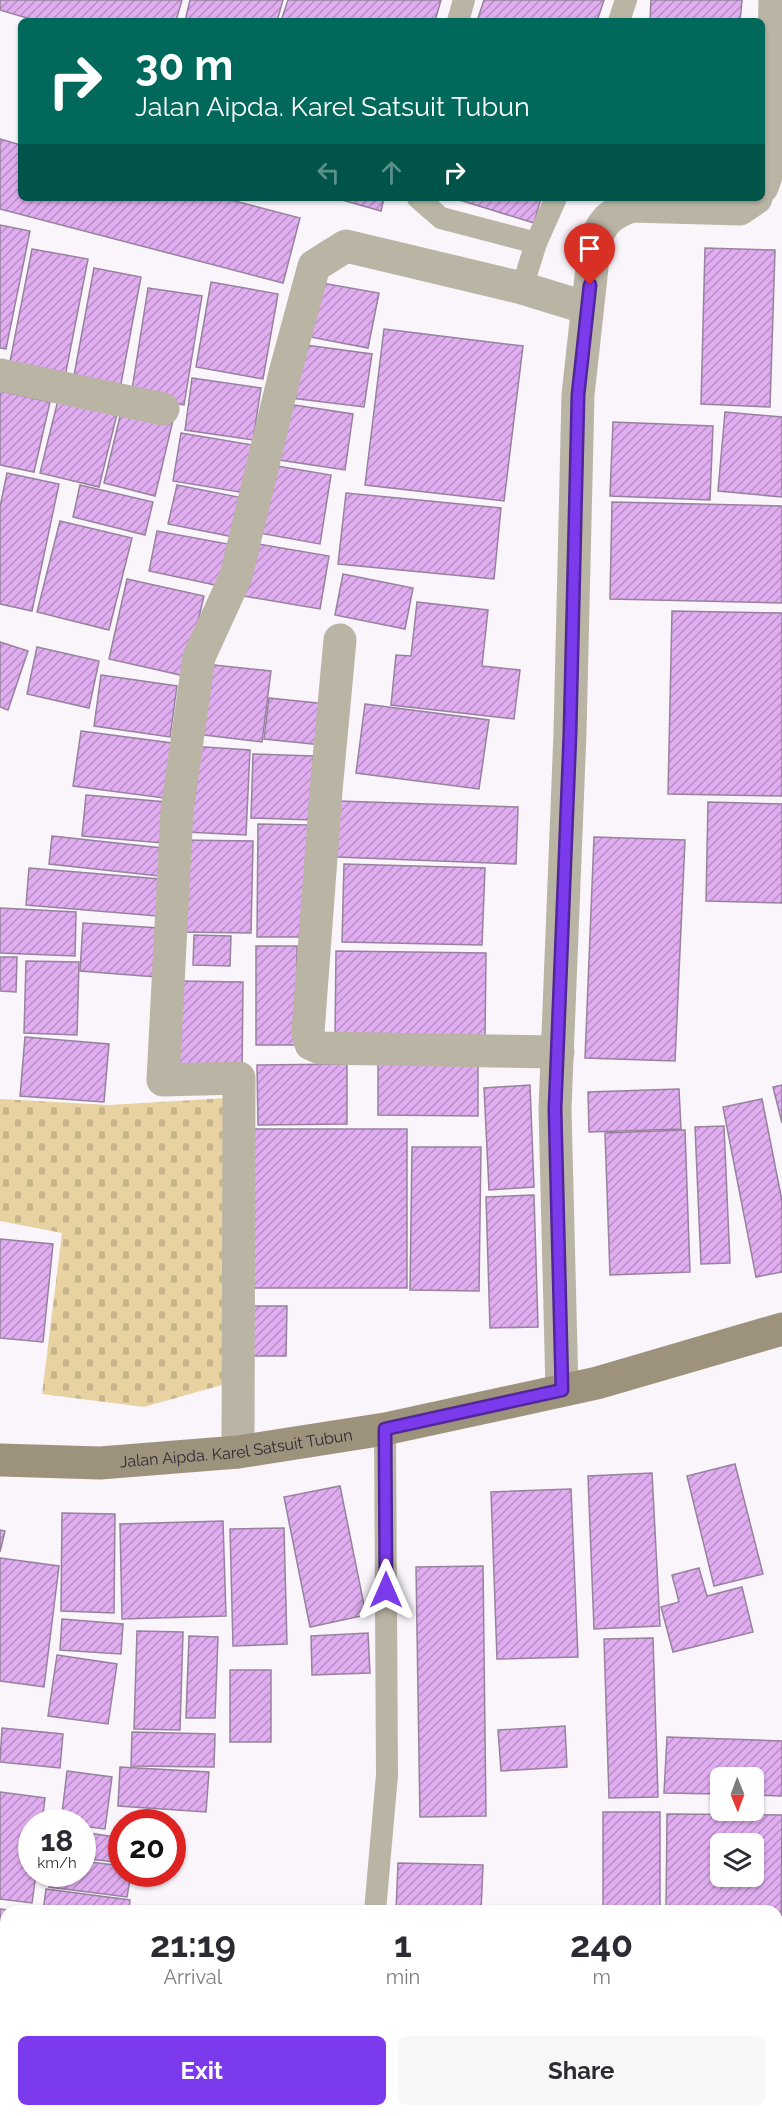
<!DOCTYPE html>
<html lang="en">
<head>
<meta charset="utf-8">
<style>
	:root { --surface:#fff; --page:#f7f7f7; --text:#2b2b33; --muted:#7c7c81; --accent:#7c3aed }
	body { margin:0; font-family:Raleway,sans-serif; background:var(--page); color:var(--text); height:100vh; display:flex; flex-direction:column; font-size:22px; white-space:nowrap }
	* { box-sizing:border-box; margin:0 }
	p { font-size:20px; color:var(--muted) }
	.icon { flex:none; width:33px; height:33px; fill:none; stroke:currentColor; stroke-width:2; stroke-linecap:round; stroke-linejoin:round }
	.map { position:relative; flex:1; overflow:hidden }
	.panel { position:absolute; left:0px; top:1905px; width:783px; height:212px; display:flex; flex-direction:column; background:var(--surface); border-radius:18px 18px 0 0; box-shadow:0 2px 4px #0004 }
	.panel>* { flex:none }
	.banner { position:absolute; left:18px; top:18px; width:747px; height:183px; border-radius:9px; box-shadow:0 2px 4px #0004; background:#00695c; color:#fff; overflow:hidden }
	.needle { width:39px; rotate:179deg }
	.controls { position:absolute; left:710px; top:1767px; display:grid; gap:12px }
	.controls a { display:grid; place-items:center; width:54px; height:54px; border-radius:9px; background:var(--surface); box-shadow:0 2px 4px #0004; font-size:30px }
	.speed { position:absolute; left:18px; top:1809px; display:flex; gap:12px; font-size:30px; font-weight:700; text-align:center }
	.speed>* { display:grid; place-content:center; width:78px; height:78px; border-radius:50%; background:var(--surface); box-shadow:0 2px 4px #0004; line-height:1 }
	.speed small { font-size:15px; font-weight:400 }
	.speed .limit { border:9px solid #d22; background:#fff; color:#111 }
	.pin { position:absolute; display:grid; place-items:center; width:51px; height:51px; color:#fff; margin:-62px -26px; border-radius:50% 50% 50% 0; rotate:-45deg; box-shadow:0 0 6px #0007 }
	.pin .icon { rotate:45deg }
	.me { position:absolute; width:66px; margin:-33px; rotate:0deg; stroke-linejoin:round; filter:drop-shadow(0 0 4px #0008) }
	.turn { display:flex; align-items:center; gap:21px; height:126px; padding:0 18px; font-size:27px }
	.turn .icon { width:78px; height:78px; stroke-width:2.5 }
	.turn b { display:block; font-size:42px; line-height:51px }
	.lanes { display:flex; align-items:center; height:57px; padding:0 18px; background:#0003; justify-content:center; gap:30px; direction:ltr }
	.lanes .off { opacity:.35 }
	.eta { display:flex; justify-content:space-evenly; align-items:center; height:102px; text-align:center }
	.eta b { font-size:36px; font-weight:700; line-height:42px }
	.cta { display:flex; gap:12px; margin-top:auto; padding:12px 18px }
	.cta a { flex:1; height:69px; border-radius:9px; background:var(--accent); color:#fff; font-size:24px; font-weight:700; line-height:69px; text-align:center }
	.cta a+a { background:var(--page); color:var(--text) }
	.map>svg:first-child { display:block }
	.cemetery { fill:url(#cemetery-stones) }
	.building { fill:url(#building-hatch); stroke:#97829e; stroke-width:1.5; fill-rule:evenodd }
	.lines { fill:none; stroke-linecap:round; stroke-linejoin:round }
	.service { stroke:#bab4a5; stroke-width:22 }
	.minor { stroke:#bab4a5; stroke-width:33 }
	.secondary { stroke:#9d937d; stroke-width:33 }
	.route-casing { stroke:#51269a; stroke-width:15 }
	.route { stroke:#7c3aed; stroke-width:10 }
	.labels { text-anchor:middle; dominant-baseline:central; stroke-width:6; stroke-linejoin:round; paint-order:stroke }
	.street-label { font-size:16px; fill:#312834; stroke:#fff }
</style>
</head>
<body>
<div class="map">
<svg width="782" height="2116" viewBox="0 0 782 2116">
	<defs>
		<pattern id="cemetery-stones" width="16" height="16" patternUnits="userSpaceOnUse" patternTransform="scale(1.5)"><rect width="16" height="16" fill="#e9d2a1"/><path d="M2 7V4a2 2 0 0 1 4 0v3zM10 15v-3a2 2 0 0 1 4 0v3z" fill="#c8b48b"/></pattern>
		<pattern id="building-hatch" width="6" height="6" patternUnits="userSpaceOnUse" patternTransform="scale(1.5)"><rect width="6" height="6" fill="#e1adf1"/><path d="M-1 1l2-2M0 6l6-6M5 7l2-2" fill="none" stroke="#b78dc4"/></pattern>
	</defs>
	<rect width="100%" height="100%" fill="#f9f5fb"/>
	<!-- cemetery -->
	<path class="cemetery" d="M227,1098L236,1381L144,1407L42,1394L62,1233L0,1221V1099L109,1105Z"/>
	<!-- building -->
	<g class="building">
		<path d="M0,0H182L176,21H37L0,10Z"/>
		<path d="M190,0H283L277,21H185Z"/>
		<path d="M288,0H441L435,21H281Z"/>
		<path d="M484,0H604L597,21H477Z"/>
		<path d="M651,0H742L740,21H650Z"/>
		<path d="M0,139L21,145V198H223L300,218L283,283L0,209Z"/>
		<path d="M335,198H384L381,211Z"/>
		<path d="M453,198H541L534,223Z"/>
		<path d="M0,225L30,231L6,349L0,348Z"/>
		<path d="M705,248L775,250L770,407L701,404Z"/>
		<path d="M32,249L88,259L65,377L9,367Z"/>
		<path d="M94,268L141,277L120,389L73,381Z"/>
		<path d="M211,282L278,294L263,379L196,367Z"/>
		<path d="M316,282L379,293L368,348L305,336Z"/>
		<path d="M148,288L202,296L184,405L131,396Z"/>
		<path d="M384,329L523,346L504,501L365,485Z"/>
		<path d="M298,344L372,354L364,407L291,398Z"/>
		<path d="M192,378L261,388L253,440L185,430Z"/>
		<path d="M0,391L50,402L34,472L0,465Z"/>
		<path d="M59,396L118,410L99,487L40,473Z"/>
		<path d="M281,403L353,414L345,470L273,459Z"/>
		<path d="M122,408L173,420L155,496L104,483Z"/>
		<path d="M725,412L782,417V497L718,491Z"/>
		<path d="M613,422L713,426L710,500L610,496Z"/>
		<path d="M181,433L253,445L245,493L173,481Z"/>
		<path d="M271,465L331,475L320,544L259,533Z"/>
		<path d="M7,473L59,484L32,611L0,604V507Z"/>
		<path d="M80,485L153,502L145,535L73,517Z"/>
		<path d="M177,485L243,498L234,537L168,524Z"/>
		<path d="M346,493L501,508L494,579L338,564Z"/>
		<path d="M612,502L782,506V603L610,599Z"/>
		<path d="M60,521L132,538L109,630L37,612Z"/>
		<path d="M157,531L228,544L220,586L149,571Z"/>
		<path d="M252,543L329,556L320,609L243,596Z"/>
		<path d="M343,574L413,588L405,629L335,615Z"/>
		<path d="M127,579L204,596L185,676L109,659Z"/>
		<path d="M417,602L488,610L482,666L520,670L514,719L391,705L396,655L411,656Z"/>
		<path d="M672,611L782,613V796L668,794Z"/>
		<path d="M0,642L28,651L8,710L0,707Z"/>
		<path d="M37,647L99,661L89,708L27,694Z"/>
		<path d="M205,664L271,671L262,742L196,734Z"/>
		<path d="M101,675L177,686L170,737L94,726Z"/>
		<path d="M269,698L327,704L322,745L264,739Z"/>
		<path d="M365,704L489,720L479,789L356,773Z"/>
		<path d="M81,731L172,743L164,798L73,786Z"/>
		<path d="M190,746L250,750L246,835L186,832Z"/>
		<path d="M253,754L313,756L312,820L251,818Z"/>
		<path d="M86,795L167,802L163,843L82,836Z"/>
		<path d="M339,801L518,807L516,864L337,857Z"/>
		<path d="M708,802L782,804V903L706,901Z"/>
		<path d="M258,824L308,825L307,937H257Z"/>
		<path d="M52,836L162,848L159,876L49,864Z"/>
		<path d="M594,837L685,840L675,1061L585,1058Z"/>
		<path d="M179,840L253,841L251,933L176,932Z"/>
		<path d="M344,864L485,868L482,945L342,942Z"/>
		<path d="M29,868L160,879L157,916L26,905Z"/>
		<path d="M0,908L76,912L75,956L0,953Z"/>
		<path d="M83,923L159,928L156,977L80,971Z"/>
		<path d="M194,935L231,936L230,966L193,965Z"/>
		<rect x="256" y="946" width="41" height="99"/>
		<path d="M336,951L486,953L485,1040L335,1039Z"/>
		<path d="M0,957H17L16,992L0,991Z"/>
		<path d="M26,961L79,962L77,1035L24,1033Z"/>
		<path d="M177,981L243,982L242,1075L176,1074Z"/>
		<path d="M25,1037L109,1044L104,1102L20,1096Z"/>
		<path d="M378,1059H478V1116L378,1115Z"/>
		<path d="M347,1064V1124L258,1125L257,1065Z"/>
		<path d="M530,1085L534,1187L489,1190L484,1088Z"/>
		<path d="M782,1085V1123L773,1087Z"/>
		<path d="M679,1089L681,1129L589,1132L588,1092Z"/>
		<path d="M762,1099L782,1201V1272L756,1277L723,1107Z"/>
		<path d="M724,1126L730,1263L701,1264L695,1127Z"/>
		<rect x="247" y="1129" width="160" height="159"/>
		<path d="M685,1130L690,1272L610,1275L605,1133Z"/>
		<path d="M412,1147H481L479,1291L410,1290Z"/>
		<path d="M534,1195L538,1327L490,1328L486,1197Z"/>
		<path d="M0,1239L53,1244L43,1342L0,1338Z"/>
		<path d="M244,1306H287L286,1356H244Z"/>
		<path d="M735,1464L763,1574L714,1586L687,1476Z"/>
		<path d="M652,1473L660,1626L594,1629L588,1476Z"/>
		<path d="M340,1486L366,1615L310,1627L284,1497Z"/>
		<path d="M571,1489L578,1657L497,1659L491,1492Z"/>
		<path d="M62,1513L115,1514L114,1613L61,1611Z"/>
		<path d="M223,1521L226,1616L122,1619L120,1524Z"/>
		<path d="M284,1528L287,1644L233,1646L230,1529Z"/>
		<path d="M0,1530L5,1531L0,1552Z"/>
		<path d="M0,1558L59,1566L44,1687L0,1681Z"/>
		<path d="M483,1566L486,1816L420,1817L416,1567Z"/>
		<path d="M699,1568L707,1596L742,1587L753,1632L673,1652L661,1607L679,1602L672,1575Z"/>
		<path d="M62,1619L123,1624L121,1654L60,1650Z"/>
		<path d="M137,1631L183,1632L180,1730L134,1729Z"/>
		<path d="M368,1633L370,1673L312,1675L311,1636Z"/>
		<path d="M189,1636L218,1637L215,1718H186Z"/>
		<path d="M653,1638L658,1797L609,1798L604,1639Z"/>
		<path d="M57,1655L117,1664L108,1724L48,1716Z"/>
		<rect x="230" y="1670" width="41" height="72"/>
		<path d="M565,1726L567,1767L501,1771L498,1730Z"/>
		<path d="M2,1728L63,1734L60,1768L0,1762Z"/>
		<path d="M132,1732L215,1734L214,1767L131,1766Z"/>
		<path d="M667,1737L782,1741V1796L753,1795V1778H720V1794L664,1793Z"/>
		<path d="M120,1767L209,1772L206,1812L118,1806Z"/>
		<path d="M67,1771L112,1777L105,1829L82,1826V1822H61Z"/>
		<path d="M0,1792L45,1798L42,1822H32V1874H36L32,1903L0,1899Z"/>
		<rect x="603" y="1812" width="57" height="99"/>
		<path d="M667,1814L782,1815L781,1942H777V1911H666ZM720,1844H753V1876H720Z"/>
		<path d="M82,1832L122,1838V1863L82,1858Z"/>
		<path d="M82,1861L122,1866V1874H131L127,1897L49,1887L51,1874H82Z"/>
		<path d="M398,1863L483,1865L481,1911H396Z"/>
		<path d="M46,1889L130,1900L129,1911H43Z"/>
		<path d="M0,1909L14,1911H6V2081L4,2094L0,2093Z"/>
		<path d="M777,1947H778L777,2033Z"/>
		<path d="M782,2045V2116H781Z"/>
		<path d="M239,2110H309V2116H238Z"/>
		<path d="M313,2110H383L382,2116H312Z"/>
		<rect x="387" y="2110" width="85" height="6"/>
		<path d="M572,2110H663L662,2116H572Z"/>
		<rect x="671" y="2110" width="105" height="6"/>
	</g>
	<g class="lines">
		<!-- service -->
		<g class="service">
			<path d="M458,21L464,0"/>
			<path d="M619,21L626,0"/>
			<path d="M418,198L441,218L536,243"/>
			<path d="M522,288L536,243L556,198"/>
			<path d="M375,1911L387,1775L385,1429"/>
			<path d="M231,2116L232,2110"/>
		</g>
		<!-- minor -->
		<g class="minor">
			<path d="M762,187L766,176L773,89L775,0"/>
			<path d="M0,375L163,409"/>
			<path d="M340,640L326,791L308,1032L311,1044L320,1048L558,1052"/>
			<path d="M562,1390L555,1109L570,733L578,395L595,240C604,220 610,214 632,206L740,209L756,198"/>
			<path d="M238,1452L239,1078L163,1080L177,811L199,657L236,576L285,373L314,266L346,246L522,288L587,308"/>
		</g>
		<!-- secondary -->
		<path class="secondary" id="s1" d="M0,1460L100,1463L238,1452L385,1429L597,1383L782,1329"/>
	</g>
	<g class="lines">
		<!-- route casing -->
		<g class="route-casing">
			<path id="route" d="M386,1590L385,1429L562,1390L555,1109L570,733L578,395L590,285"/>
		</g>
		<!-- route -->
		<use href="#route" class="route"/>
	</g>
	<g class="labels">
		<!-- street labels -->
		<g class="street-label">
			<text stroke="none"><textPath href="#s1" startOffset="237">Jalan Aipda. Karel Satsuit Tubun</textPath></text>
		</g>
	</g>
</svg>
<div class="controls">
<a><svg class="needle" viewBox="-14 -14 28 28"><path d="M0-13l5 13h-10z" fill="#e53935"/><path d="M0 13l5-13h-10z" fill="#7c7c81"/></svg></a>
<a><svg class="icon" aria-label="layers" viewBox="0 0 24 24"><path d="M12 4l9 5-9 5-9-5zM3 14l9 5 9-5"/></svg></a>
</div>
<div class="speed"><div>18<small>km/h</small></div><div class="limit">20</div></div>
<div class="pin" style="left:590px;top:285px;background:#d93025"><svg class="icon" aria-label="arrive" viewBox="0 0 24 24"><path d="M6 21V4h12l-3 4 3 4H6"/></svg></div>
<svg class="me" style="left:386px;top:1590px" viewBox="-20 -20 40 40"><path d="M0-17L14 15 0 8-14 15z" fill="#7c3aed" stroke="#fff" stroke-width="4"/></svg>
<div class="banner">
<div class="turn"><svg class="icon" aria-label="right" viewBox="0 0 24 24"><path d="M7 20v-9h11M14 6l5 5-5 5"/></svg><div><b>30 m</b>Jalan Aipda. Karel Satsuit Tubun</div></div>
<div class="lanes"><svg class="icon off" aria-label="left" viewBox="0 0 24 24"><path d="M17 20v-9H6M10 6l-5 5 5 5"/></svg><svg class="icon off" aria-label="ahead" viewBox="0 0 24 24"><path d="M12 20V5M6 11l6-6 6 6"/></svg><svg class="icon" aria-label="right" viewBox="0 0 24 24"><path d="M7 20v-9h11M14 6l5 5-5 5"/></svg></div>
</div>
<section class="panel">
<div class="eta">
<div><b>21:19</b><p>Arrival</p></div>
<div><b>1</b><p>min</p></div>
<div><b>240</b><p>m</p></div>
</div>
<div class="cta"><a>Exit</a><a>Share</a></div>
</section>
</div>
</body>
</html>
